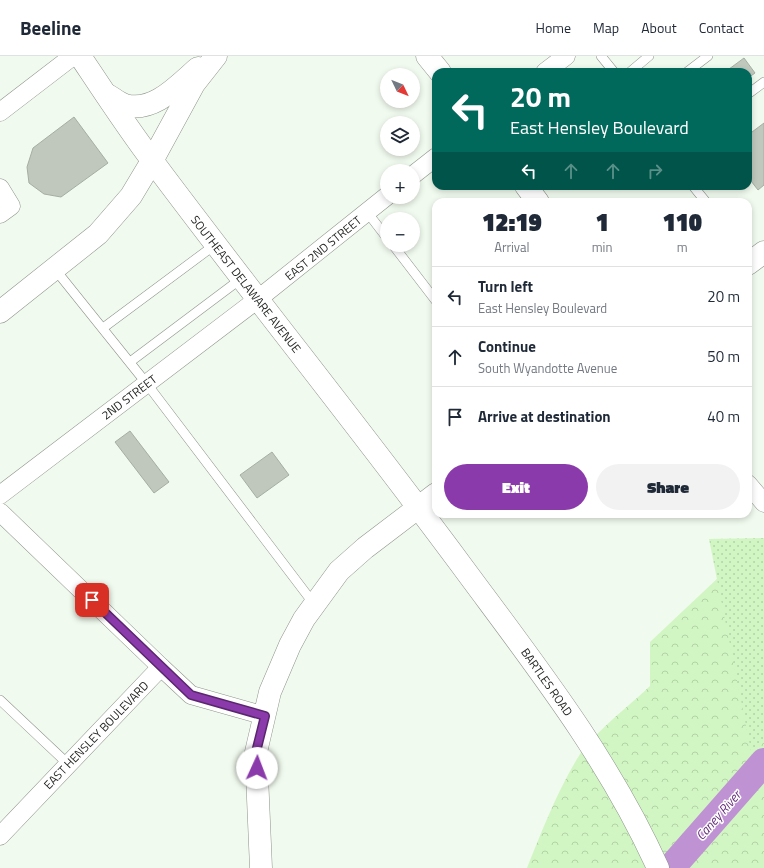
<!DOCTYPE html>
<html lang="en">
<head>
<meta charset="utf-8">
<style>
	:root { --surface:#fff; --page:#f2f2f3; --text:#1f2937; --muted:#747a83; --line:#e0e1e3; --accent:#8a3aaa }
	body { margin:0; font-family:"Titillium Web",sans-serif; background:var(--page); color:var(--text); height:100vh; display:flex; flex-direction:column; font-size:15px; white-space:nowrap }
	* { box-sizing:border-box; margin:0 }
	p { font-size:13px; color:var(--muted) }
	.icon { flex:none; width:22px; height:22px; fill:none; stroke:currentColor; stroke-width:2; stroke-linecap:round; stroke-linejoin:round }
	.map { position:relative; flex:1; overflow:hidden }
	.side { position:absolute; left:432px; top:142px; width:320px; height:320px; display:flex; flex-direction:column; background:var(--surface); border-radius:12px; box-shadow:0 2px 6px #0003 }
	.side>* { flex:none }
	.hud { position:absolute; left:432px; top:12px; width:320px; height:122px; border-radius:12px; box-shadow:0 2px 6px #0003; background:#00695c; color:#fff; overflow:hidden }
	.needle { width:26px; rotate:133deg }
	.tools { position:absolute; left:380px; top:12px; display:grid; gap:8px }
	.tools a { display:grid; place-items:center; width:40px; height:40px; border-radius:50%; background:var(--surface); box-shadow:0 2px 6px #0003; font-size:20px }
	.pin { position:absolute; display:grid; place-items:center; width:34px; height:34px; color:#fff; margin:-17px; border-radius:8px; box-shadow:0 2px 6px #0006 }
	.me { position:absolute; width:44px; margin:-22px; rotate:2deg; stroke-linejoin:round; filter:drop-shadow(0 0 3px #0008) }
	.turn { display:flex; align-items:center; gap:14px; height:84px; padding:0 12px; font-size:18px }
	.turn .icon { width:52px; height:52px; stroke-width:2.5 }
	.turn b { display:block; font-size:28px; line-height:34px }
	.lanes { display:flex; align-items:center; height:38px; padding:0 12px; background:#0003; justify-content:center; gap:20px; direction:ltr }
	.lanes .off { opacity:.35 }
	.eta { display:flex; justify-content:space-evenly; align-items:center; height:68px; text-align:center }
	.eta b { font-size:24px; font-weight:800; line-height:28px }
	.cta { display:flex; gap:8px; margin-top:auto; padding:8px 12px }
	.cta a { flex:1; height:46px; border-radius:24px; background:var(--accent); color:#fff; font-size:16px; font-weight:800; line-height:46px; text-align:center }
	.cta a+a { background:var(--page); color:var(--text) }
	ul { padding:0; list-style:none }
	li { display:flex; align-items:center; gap:12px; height:60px; padding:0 12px; border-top:1px solid var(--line) }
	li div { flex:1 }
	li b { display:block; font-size:15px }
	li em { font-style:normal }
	header { display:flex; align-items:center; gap:24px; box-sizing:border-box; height:56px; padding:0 20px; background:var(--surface); border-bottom:1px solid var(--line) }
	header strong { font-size:19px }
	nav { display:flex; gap:22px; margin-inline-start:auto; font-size:14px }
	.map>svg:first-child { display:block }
	.forest { fill:url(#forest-crowns) }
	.park { fill:url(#park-dots) }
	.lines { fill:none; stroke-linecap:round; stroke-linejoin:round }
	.river { stroke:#bf92d3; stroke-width:28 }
	.building { fill:#c0c8bd; stroke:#a6aea3 }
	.lane-casing { stroke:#8c9489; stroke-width:10 }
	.street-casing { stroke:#8c9489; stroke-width:19 }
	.secondary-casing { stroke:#8c9489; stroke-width:23 }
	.lane { stroke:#fff; stroke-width:9 }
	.street { stroke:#fff; stroke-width:18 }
	.secondary { stroke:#fff; stroke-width:22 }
	.route-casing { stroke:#5a266e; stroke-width:10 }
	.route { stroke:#8a3aaa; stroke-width:7 }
	.labels { text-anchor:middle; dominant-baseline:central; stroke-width:3; stroke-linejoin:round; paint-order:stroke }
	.street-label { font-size:12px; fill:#1e211d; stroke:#fff }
	.water-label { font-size:13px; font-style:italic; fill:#642d7b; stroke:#fff }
</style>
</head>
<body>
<header>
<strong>Beeline</strong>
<nav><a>Home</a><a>Map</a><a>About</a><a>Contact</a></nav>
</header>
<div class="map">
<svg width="764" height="812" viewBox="0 0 764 812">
	<defs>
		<pattern id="forest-crowns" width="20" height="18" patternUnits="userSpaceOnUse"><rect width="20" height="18" fill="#d1f6c3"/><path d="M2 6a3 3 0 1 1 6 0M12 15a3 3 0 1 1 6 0" fill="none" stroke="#b3d3a7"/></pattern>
		<pattern id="park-dots" width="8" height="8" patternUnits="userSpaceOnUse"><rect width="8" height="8" fill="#d1f6c3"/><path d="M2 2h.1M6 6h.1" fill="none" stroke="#b3d3a7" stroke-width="1.8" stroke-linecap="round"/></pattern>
	</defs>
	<rect width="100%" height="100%" fill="#f1faee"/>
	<!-- forest -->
	<path class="forest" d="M764,488V812H527C541,777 557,736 577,703C592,678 628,651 650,630V586L737,504Z"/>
	<!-- park -->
	<path class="park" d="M764,482V685L752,700L709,483Z"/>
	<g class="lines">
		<!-- river -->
		<path class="river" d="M671,812L764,706"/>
	</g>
	<!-- building -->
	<g class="building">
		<path d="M744,2L755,17L748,22V16H725Z"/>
		<path d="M74,61L108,107L61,141L44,138L29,127L27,111L33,92Z"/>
		<path d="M764,67V129L758,134L748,121V79Z"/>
		<path d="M130,375L169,426L154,437L115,386Z"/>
		<path d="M272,396L289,419L257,442L240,419Z"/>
	</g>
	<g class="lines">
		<!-- lane casing -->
		<g class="lane-casing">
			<g id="lane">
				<path d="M601,0L614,16"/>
				<path d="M630,16L649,0"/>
				<path d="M687,16L708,0"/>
				<path d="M748,38L764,26"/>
				<path d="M693,130L706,146"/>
				<path d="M367,156L387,182"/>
				<path d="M393,189L436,245"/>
				<path d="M54,212L147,328L314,548"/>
				<path d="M103,272L216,188"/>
				<path d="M130,306L242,222"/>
				<path d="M0,644L68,708"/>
			</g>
		</g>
		<!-- street casing -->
		<g class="street-casing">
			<g id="street">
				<path d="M545,16L566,0"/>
				<path d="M0,56L73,0"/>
				<path d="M413,119L436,101"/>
				<path d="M0,132L11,150L0,158"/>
				<path d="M748,428L764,447"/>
				<path d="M0,439L258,243L387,140"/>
				<path d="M0,456L161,611"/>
				<path d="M0,780L161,611L191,639L265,660"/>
			</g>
		</g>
		<!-- secondary casing -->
		<g class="secondary-casing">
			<g id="secondary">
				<path d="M80,0C104,36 128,73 154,107C254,241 359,371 459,506C532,605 607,699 658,812"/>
				<path d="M427,0L440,16"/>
				<path d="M106,38C112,41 119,47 125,49C154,57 178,29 198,12"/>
				<path d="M526,130L538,146"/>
				<path d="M748,208L764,196"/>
				<path d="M0,256L98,178L131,140L152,105L194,28L216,0"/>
				<path d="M261,812L256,696L270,636L290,589L304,563L339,515L365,492L436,438"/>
			</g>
		</g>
		<!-- lane -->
		<use href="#lane" class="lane"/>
		<!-- street -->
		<use href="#street" class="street"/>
		<!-- secondary -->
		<use href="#secondary" class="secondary"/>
	</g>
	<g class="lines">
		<!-- route casing -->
		<g class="route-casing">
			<path id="route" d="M92,544L191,639L265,660L256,696L257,712"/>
		</g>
		<!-- route -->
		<use href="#route" class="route"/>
	</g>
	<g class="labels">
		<!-- street labels -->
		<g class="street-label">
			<text transform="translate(323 192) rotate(-39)">EAST 2ND STREET</text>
			<text transform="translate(246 228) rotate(52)">SOUTHEAST DELAWARE AVENUE</text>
			<text transform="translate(129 341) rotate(-37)">2ND STREET</text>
			<text transform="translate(547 626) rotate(55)">BARTLES ROAD</text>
			<text transform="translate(96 679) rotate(-46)">EAST HENSLEY BOULEVARD</text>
		</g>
		<!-- water labels -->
		<g class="water-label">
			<text transform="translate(718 759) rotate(-49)">Caney River</text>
		</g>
	</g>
</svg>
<div class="tools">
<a><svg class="needle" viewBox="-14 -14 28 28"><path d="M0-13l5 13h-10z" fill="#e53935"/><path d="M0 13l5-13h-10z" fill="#747a83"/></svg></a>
<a><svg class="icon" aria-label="layers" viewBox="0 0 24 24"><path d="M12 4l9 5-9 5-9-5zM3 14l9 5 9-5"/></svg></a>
<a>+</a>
<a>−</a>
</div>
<div class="pin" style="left:92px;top:544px;background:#d93025"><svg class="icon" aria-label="arrive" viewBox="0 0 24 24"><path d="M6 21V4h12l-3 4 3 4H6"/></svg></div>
<svg class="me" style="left:257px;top:712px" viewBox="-20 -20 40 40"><circle r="19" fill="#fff"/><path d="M0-13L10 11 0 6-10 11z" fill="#8a3aaa"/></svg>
<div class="hud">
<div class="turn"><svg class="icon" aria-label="left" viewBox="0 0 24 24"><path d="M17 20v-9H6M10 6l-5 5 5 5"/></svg><div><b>20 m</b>East Hensley Boulevard</div></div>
<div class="lanes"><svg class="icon" aria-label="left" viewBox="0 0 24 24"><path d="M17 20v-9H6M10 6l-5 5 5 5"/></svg><svg class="icon off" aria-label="ahead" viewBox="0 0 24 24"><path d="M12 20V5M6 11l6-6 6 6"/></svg><svg class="icon off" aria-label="ahead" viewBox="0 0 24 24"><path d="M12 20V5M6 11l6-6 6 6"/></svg><svg class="icon off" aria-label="right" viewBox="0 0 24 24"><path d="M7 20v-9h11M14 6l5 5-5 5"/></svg></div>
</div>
<section class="side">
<div class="eta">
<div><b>12:19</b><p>Arrival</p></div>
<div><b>1</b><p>min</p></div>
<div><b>110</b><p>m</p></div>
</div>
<ul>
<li><svg class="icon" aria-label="left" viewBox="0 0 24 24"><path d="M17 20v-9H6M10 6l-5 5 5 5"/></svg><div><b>Turn left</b><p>East Hensley Boulevard</p></div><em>20 m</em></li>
<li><svg class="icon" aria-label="ahead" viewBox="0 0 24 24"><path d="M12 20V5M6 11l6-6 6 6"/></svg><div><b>Continue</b><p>South Wyandotte Avenue</p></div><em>50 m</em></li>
<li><svg class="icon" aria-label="arrive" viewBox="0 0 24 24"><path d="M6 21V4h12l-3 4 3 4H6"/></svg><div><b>Arrive at destination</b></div><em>40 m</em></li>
</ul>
<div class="cta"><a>Exit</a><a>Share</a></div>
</section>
</div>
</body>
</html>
